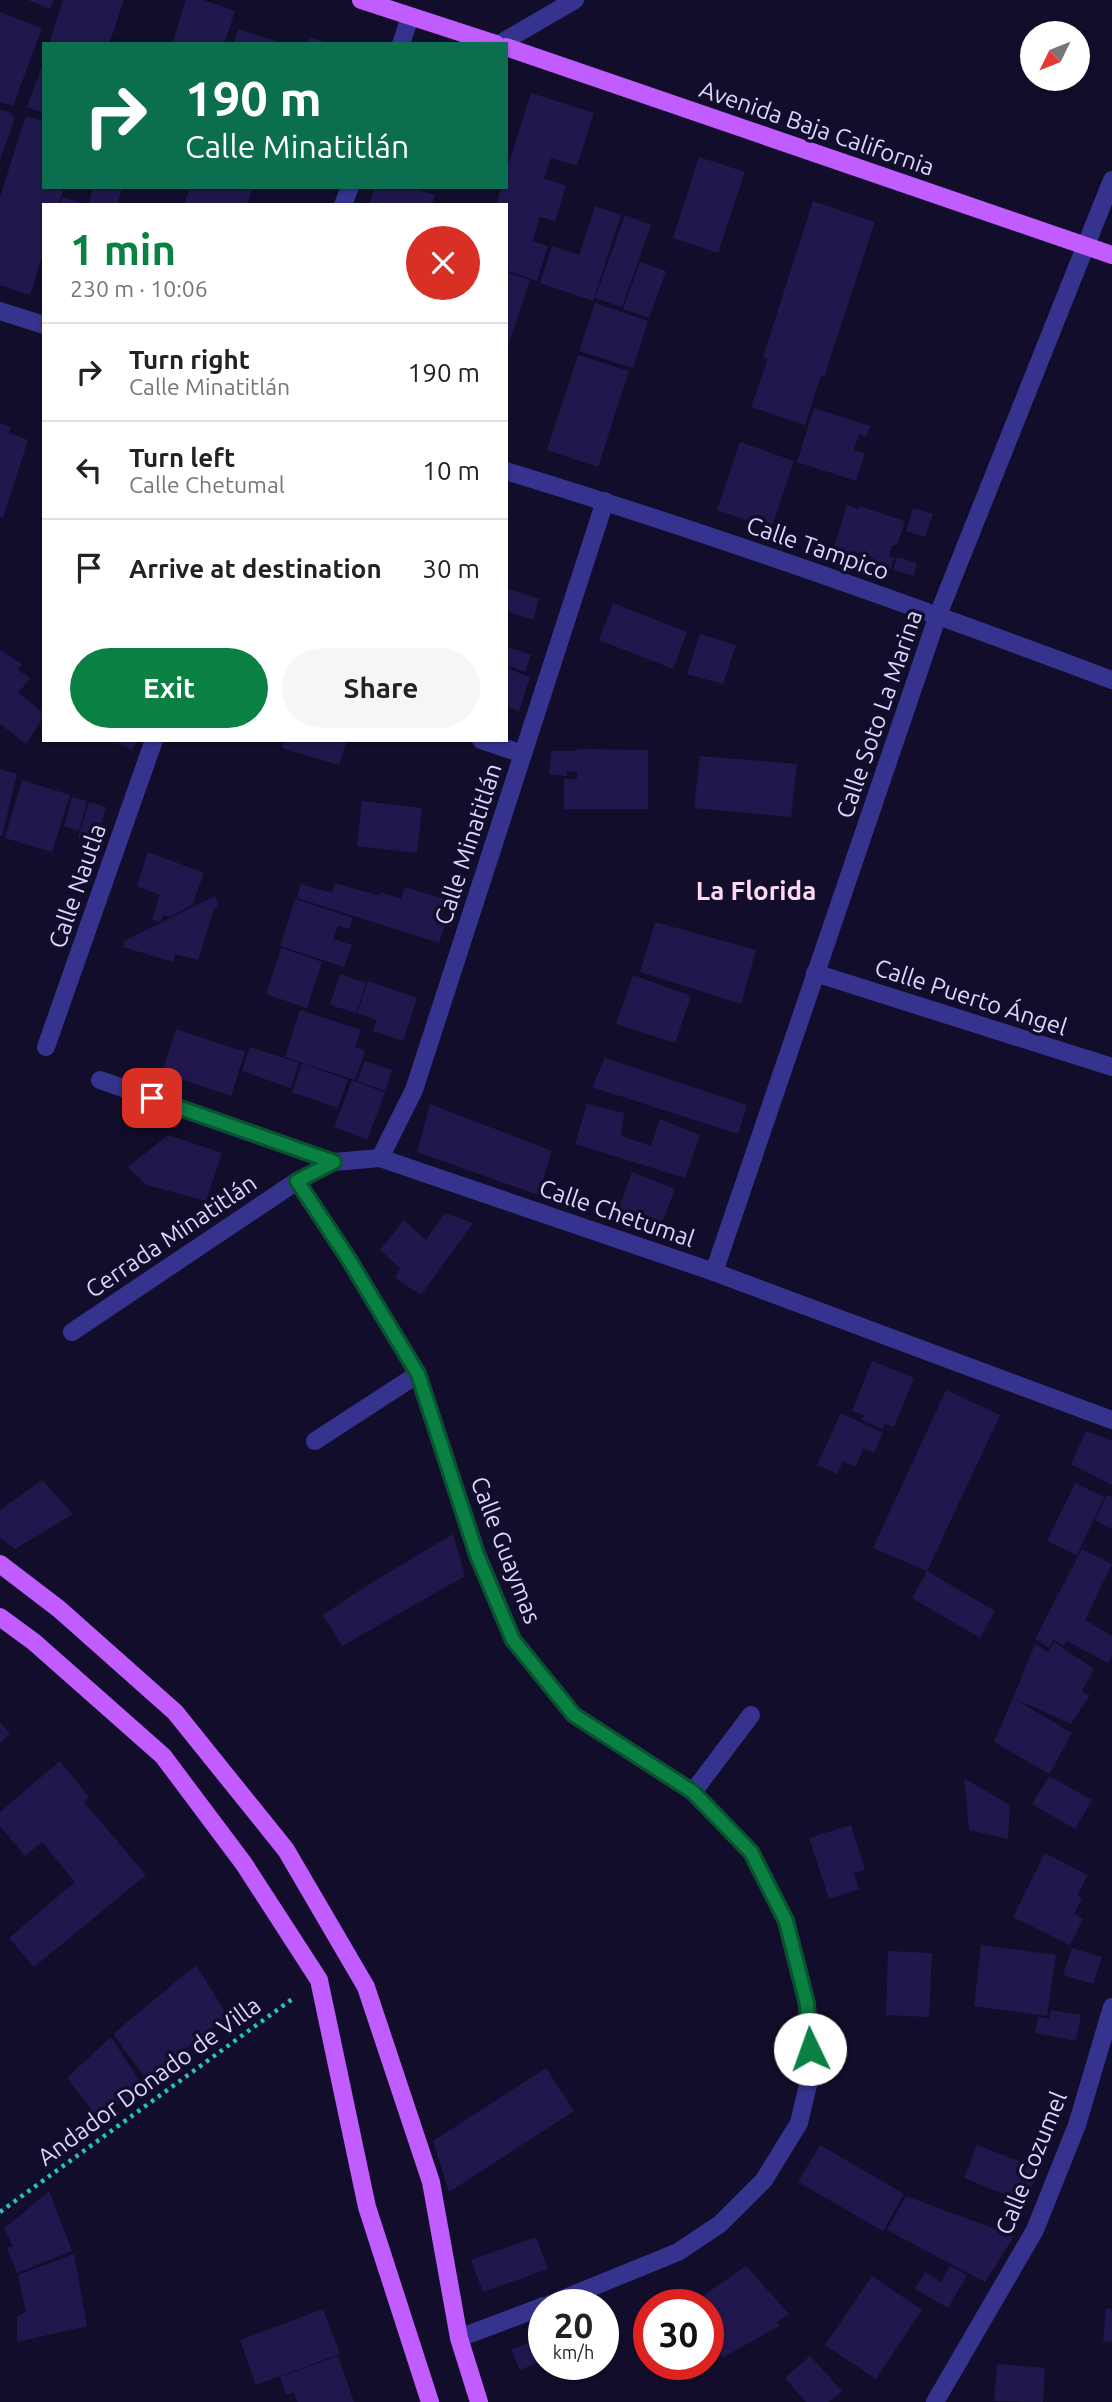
<!DOCTYPE html>
<html lang="en">
<head>
<meta charset="utf-8">
<style>
	:root { --surface:#fff; --page:#f6f6f6; --text:#222; --muted:#767676; --line:#e0e0e0; --accent:#0b8043 }
	body { margin:0; font-family:Ubuntu,sans-serif; background:var(--page); color:var(--text); height:100vh; display:flex; flex-direction:column; font-size:26px; white-space:nowrap }
	* { box-sizing:border-box; margin:0 }
	p { font-size:23px; color:var(--muted) }
	.icon { flex:none; width:38px; height:38px; fill:none; stroke:currentColor; stroke-width:2; stroke-linecap:round; stroke-linejoin:round }
	.map { position:relative; flex:1; overflow:hidden }
	.side { position:absolute; left:42px; top:203px; width:466px; height:539px; display:flex; flex-direction:column; background:var(--surface); border-radius:0px; box-shadow:0 2px 5px #0004 }
	.side>* { flex:none }
	.hud { position:absolute; left:42px; top:42px; width:466px; height:147px; border-radius:0px; box-shadow:0 2px 5px #0004; background:#0b6e4f; color:#fff; overflow:hidden }
	.needle { width:46px; rotate:227deg }
	.buttons { position:absolute; left:1020px; top:21px; display:grid; gap:14px }
	.buttons a { display:grid; place-items:center; width:70px; height:70px; border-radius:50%; background:var(--surface); box-shadow:0 2px 5px #0004; font-size:35px }
	.speed { position:absolute; left:528px; top:2289px; display:flex; gap:14px; font-size:35px; font-weight:700; text-align:center }
	.speed>* { display:grid; place-content:center; width:91px; height:91px; border-radius:50%; background:var(--surface); box-shadow:0 2px 5px #0004; line-height:1 }
	.speed small { font-size:18px; font-weight:400 }
	.speed .limit { border:10px solid #d22; background:#fff; color:#111 }
	.pin { position:absolute; display:grid; place-items:center; width:60px; height:60px; color:#fff; margin:-30px; border-radius:14px; box-shadow:0 4px 10px #0006 }
	.me { position:absolute; width:77px; margin:-38px; rotate:357deg; stroke-linejoin:round; filter:drop-shadow(0 0 5px #0008) }
	.turn { display:flex; align-items:center; gap:24px; height:147px; padding:0 28px; font-size:32px }
	.turn .icon { width:91px; height:91px; stroke-width:2.5 }
	.turn b { display:block; font-size:49px; line-height:60px }
	.round { display:grid; place-items:center; flex:none; width:74px; height:74px; border-radius:37px; background:var(--page) }
	.head { display:flex; align-items:center; justify-content:space-between; height:119px; padding:0 28px }
	h1 { font-size:42px; font-weight:600; line-height:52px; color:var(--accent) }
	.button { display:flex; gap:14px; margin-top:auto; padding:14px 28px }
	.button a { flex:1; height:80px; border-radius:42px; background:var(--accent); color:#fff; font-size:28px; font-weight:600; line-height:80px; text-align:center }
	.button a+a { background:var(--page); color:var(--text) }
	ul { padding:0; list-style:none }
	li { display:flex; align-items:center; gap:21px; height:98px; padding:0 28px; border-top:2px solid var(--line) }
	li div { flex:1 }
	li b { display:block; font-size:26px }
	li em { font-style:normal }
	.map>svg:first-child { display:block }
	.building { fill:#22174d }
	.lines { fill:none; stroke-linecap:round; stroke-linejoin:round }
	.path { stroke:#22c7bc; stroke-width:4.5; stroke-dasharray:3.5 5; stroke-linecap:butt }
	.minor { stroke:#36338e; stroke-width:18 }
	.major { stroke:#c15dff; stroke-width:18 }
	.route-casing { stroke:#07532c; stroke-width:18 }
	.route { stroke:#0b8043; stroke-width:12 }
	.labels { text-anchor:middle; dominant-baseline:central; stroke-width:7; stroke-linejoin:round; paint-order:stroke }
	.street-label { font-size:24px; fill:#dbd6ff; stroke:#120d2a }
	.neighbourhood-label { font-size:26px; font-weight:bold; fill:#ffd8f1; stroke:#120d2a }
</style>
</head>
<body>
<div class="map">
<svg width="1112" height="2402" viewBox="0 0 1112 2402">
	<rect width="100%" height="100%" fill="#120d2a"/>
	<!-- building -->
	<g class="building">
		<path d="M28,0H54L50,9Z"/>
		<path d="M63,0H124L109,44H49Z"/>
		<path d="M186,0H203L235,11L224,44H172Z"/>
		<path d="M0,12L42,28L13,106L0,102Z"/>
		<path d="M238,29L282,43V44H233Z"/>
		<path d="M310,37L327,43V44H307Z"/>
		<path d="M44,60V113L27,107Z"/>
		<path d="M531,93L594,113L577,166L551,158L544,178L566,186L555,221L540,217L533,241L548,246L537,281L506,270V205H496L501,187H506V172Z"/>
		<path d="M0,109L11,113L15,118L0,160Z"/>
		<path d="M26,116L44,121V187H64L58,205H44V251L30,295L0,285V197Z"/>
		<path d="M699,157L745,172L718,253L673,238Z"/>
		<path d="M93,187H122L117,205H88Z"/>
		<path d="M190,187H246L252,189L247,205H184Z"/>
		<path d="M375,187H410L435,195L432,205H369Z"/>
		<path d="M62,197L85,204V205H60Z"/>
		<path d="M813,201L875,222L824,377L821,376L805,425L751,407L768,359L763,357Z"/>
		<path d="M595,206L621,215L593,301L540,283L552,246L579,255Z"/>
		<path d="M625,215L651,225L622,307L595,298Z"/>
		<path d="M640,262L666,271L649,318L623,309Z"/>
		<path d="M506,272L530,280L506,352Z"/>
		<path d="M595,303L648,321L633,368L579,351Z"/>
		<path d="M578,355L629,371L598,467L547,450Z"/>
		<path d="M814,408L870,426L866,437L859,434L854,450L865,453L856,481L797,462Z"/>
		<path d="M0,423L11,427L9,433L28,440L3,518L0,517Z"/>
		<path d="M740,442L794,461L771,529L717,510Z"/>
		<path d="M847,505L859,509V506L905,521L897,545H892L889,556L894,558L891,569L870,562L872,557L853,551V555L833,550Z"/>
		<path d="M913,508L933,514L925,537L906,531Z"/>
		<path d="M897,557L917,563L914,576L893,570Z"/>
		<path d="M506,588L539,599L533,620L506,611Z"/>
		<path d="M613,603L687,632L673,669L599,640Z"/>
		<path d="M700,634L736,645L723,684L687,674Z"/>
		<path d="M508,647L531,655L525,672L506,665Z"/>
		<path d="M0,650L22,664L18,670L30,678L18,693L44,713V716L26,744L0,724Z"/>
		<path d="M506,668L530,677L519,711L506,706Z"/>
		<path d="M113,740H137L132,750Z"/>
		<path d="M284,740H347L339,765L282,748Z"/>
		<path d="M577,749L648,750V809H564V779H577V772L567,771V776L549,774L551,751H577Z"/>
		<path d="M700,756L797,764L791,817L694,808Z"/>
		<path d="M0,769L17,774L2,836H0Z"/>
		<path d="M22,780L70,795L52,852L5,838Z"/>
		<path d="M72,797L87,801L79,831L64,826Z"/>
		<path d="M362,801L422,808L417,853L357,846Z"/>
		<path d="M89,802L106,807L95,843L78,838Z"/>
		<path d="M148,852L204,873L192,905L170,917L164,915L160,922L152,919L160,895L137,886Z"/>
		<path d="M335,883L380,896L381,892L401,899L405,887L447,900L442,916L447,918L439,943L297,898L301,884L332,893Z"/>
		<path d="M215,896L219,906L214,909L198,960L175,954L173,962L123,947L124,941Z"/>
		<path d="M295,899L353,918L349,929L338,926L333,939L352,945L344,967L280,946Z"/>
		<path d="M655,922L756,950L741,1004L640,972Z"/>
		<path d="M281,948L322,962L307,1008L266,994Z"/>
		<path d="M340,974L366,983L356,1013L330,1005Z"/>
		<path d="M633,975L691,996L675,1043L616,1024Z"/>
		<path d="M368,981L417,998L403,1041L373,1031L377,1020L357,1013Z"/>
		<path d="M300,1010L361,1030L355,1047L365,1051L355,1080L285,1057Z"/>
		<path d="M176,1029L245,1052L231,1096L162,1073Z"/>
		<path d="M250,1047L299,1063L291,1088L242,1071Z"/>
		<path d="M605,1058L747,1105L738,1134L592,1087Z"/>
		<path d="M365,1061L392,1070L385,1091L357,1081Z"/>
		<path d="M302,1063L348,1080L338,1108L292,1092Z"/>
		<path d="M352,1080L385,1093L367,1140L334,1127Z"/>
		<path d="M430,1104L552,1151L538,1195L417,1152Z"/>
		<path d="M587,1104L624,1113L621,1136L651,1146L660,1119L700,1135L685,1178L575,1144Z"/>
		<path d="M168,1135L222,1153L206,1201L147,1185L128,1167Z"/>
		<path d="M632,1172L675,1189L660,1228L617,1213Z"/>
		<path d="M445,1213L473,1223L421,1295L395,1278L400,1268L380,1250L404,1220L426,1240Z"/>
		<path d="M872,1361L914,1378L894,1427L884,1424L883,1429L862,1420L864,1415L852,1411Z"/>
		<path d="M946,1390L1000,1415L927,1571L873,1548Z"/>
		<path d="M841,1413L883,1433L874,1453L864,1448L855,1467L843,1461L837,1474L817,1465Z"/>
		<path d="M1086,1431L1112,1441V1485L1071,1464Z"/>
		<path d="M42,1480L73,1514L15,1549L0,1538V1510Z"/>
		<path d="M1075,1483L1104,1497L1077,1555L1047,1541Z"/>
		<path d="M1107,1495L1112,1497V1529L1095,1520Z"/>
		<path d="M453,1534L465,1576L342,1646L323,1615L363,1588Z"/>
		<path d="M1082,1549L1112,1564L1085,1620L1112,1636V1656L1108,1663L1067,1641L1064,1646L1048,1637L1053,1641L1049,1648L1035,1639Z"/>
		<path d="M927,1571L995,1611L980,1638L912,1598Z"/>
		<path d="M1054,1642L1094,1669L1082,1691L1090,1695L1071,1724L1013,1698L1035,1644L1048,1652Z"/>
		<path d="M1013,1698L1072,1733L1049,1774L994,1742Z"/>
		<path d="M0,1722L10,1734L0,1743Z"/>
		<path d="M60,1761L89,1797L84,1802L146,1875L34,1967L9,1938L75,1882L42,1842L25,1856L0,1826V1812Z"/>
		<path d="M1049,1776L1092,1800L1075,1829L1032,1804Z"/>
		<path d="M964,1778L1010,1805L1008,1839L969,1830Z"/>
		<path d="M851,1825L865,1870L854,1873L859,1889L829,1899L809,1838Z"/>
		<path d="M1045,1853L1088,1875L1077,1895L1082,1898L1074,1914L1083,1919L1070,1945L1013,1917Z"/>
		<path d="M981,1945L1056,1955L1047,2016L974,2006Z"/>
		<path d="M1072,1948L1102,1957L1093,1984L1063,1975Z"/>
		<path d="M888,1951L932,1953L929,2017L886,2015Z"/>
		<path d="M196,1965L227,2015L147,2080L113,2034Z"/>
		<path d="M1051,2010L1081,2015L1076,2041L1035,2033L1038,2017L1049,2019Z"/>
		<path d="M111,2037L144,2088L98,2118L67,2078Z"/>
		<path d="M546,2068L574,2111L449,2192L433,2141Z"/>
		<path d="M820,2145L904,2194L883,2231L798,2182Z"/>
		<path d="M977,2145L1039,2169L1026,2203L964,2178Z"/>
		<path d="M49,2191L72,2251L17,2273L7,2248L13,2246L4,2229Z"/>
		<path d="M906,2196L1014,2236L985,2282L887,2230Z"/>
		<path d="M536,2237L548,2269L483,2292L471,2260Z"/>
		<path d="M74,2254L87,2326L17,2342V2316L26,2312L18,2275Z"/>
		<path d="M746,2266L789,2314L777,2322L779,2326L722,2358L715,2345L709,2348V2305H699L697,2300Z"/>
		<path d="M950,2266L967,2275L948,2308L915,2289L925,2272L941,2282Z"/>
		<path d="M872,2276L922,2310L876,2379L825,2345Z"/>
		<path d="M1106,2308L1112,2309V2342L1103,2341Z"/>
		<path d="M323,2309L340,2354L256,2385L240,2340Z"/>
		<path d="M533,2341L541,2361L520,2370L511,2350Z"/>
		<path d="M338,2356L354,2402H297L294,2392L286,2395L280,2377Z"/>
		<path d="M810,2356L842,2391L829,2402H806L785,2378Z"/>
		<path d="M997,2364L1045,2368L1043,2402L994,2401Z"/>
	</g>
	<g class="lines">
		<!-- path -->
		<path class="path" d="M0,2212L295,1997"/>
		<!-- minor -->
		<g class="minor">
			<path d="M401,44L410,17"/>
			<path d="M499,44L575,0"/>
			<path d="M343,205L350,187"/>
			<path d="M0,311L44,325"/>
			<path d="M506,471C710,533 912,605 1112,680"/>
			<path d="M481,740L523,754"/>
			<path d="M815,973L1112,1067"/>
			<path d="M46,1047L154,740"/>
			<path d="M100,1080L334,1162L380,1158L714,1272L1112,1420"/>
			<path d="M380,1158L414,1090L605,501"/>
			<path d="M297,1181L348,1258L418,1374L477,1554L513,1640L574,1715L693,1792L751,1852L786,1921L807,2004L811,2072L799,2123L764,2180L720,2224L678,2252L548,2305"/>
			<path d="M714,1272L938,615L1112,180"/>
			<path d="M72,1332L297,1181L334,1162"/>
			<path d="M315,1441L418,1374"/>
			<path d="M693,1792L751,1715"/>
			<path d="M459,2338L544,2306"/>
			<path d="M935,2402L1035,2230L1077,2125L1112,2007"/>
		</g>
		<!-- major -->
		<g class="major">
			<path d="M361,0L496,44"/>
			<path d="M506,47L1112,255"/>
			<path d="M0,1564L59,1609L175,1712L286,1850L366,1987L431,2182L459,2338L479,2402"/>
			<path d="M0,1617L34,1642L163,1756L244,1864L319,1980L367,2207L430,2402"/>
		</g>
	</g>
	<g class="lines">
		<!-- route casing -->
		<g class="route-casing">
			<path id="route" d="M152,1098L334,1162L297,1181L348,1258L418,1374L477,1555L513,1640L574,1715L693,1792L751,1852L786,1921L807,2004L810,2049"/>
		</g>
		<!-- route -->
		<use href="#route" class="route"/>
	</g>
	<g class="labels">
		<!-- street labels -->
		<g class="street-label">
			<text transform="translate(817 128) rotate(19)">Avenida Baja California</text>
			<text transform="translate(818 548) rotate(19)">Calle Tampico</text>
			<text transform="translate(879 714) rotate(-71)">Calle Soto La Marina</text>
			<text transform="translate(468 844) rotate(-72)">Calle Minatitlán</text>
			<text transform="translate(77 886) rotate(-71)">Calle Nautla</text>
			<text transform="translate(971 997) rotate(18)">Calle Puerto Ángel</text>
			<text transform="translate(617 1213) rotate(19)">Calle Chetumal</text>
			<text transform="translate(171 1236) rotate(-34)">Cerrada Minatitlán</text>
			<text transform="translate(506 1550) rotate(69)">Calle Guaymas</text>
			<text transform="translate(149 2081) rotate(-36)">Andador Donado de Villa</text>
			<text transform="translate(1031 2163) rotate(-68)">Calle Cozumel</text>
		</g>
		<!-- neighbourhood labels -->
		<g class="neighbourhood-label">
			<text x="756" y="890">La Florida</text>
		</g>
	</g>
</svg>
<div class="buttons">
<a><svg class="needle" viewBox="-14 -14 28 28"><path d="M0-13l5 13h-10z" fill="#e53935"/><path d="M0 13l5-13h-10z" fill="#767676"/></svg></a>
</div>
<div class="speed"><div>20<small>km/h</small></div><div class="limit">30</div></div>
<div class="pin" style="left:152px;top:1098px;background:#d93025"><svg class="icon" aria-label="arrive" viewBox="0 0 24 24"><path d="M6 21V4h12l-3 4 3 4H6"/></svg></div>
<svg class="me" style="left:810px;top:2049px" viewBox="-20 -20 40 40"><circle r="19" fill="#fff"/><path d="M0-13L10 11 0 6-10 11z" fill="#0b8043"/></svg>
<div class="hud">
<div class="turn"><svg class="icon" aria-label="right" viewBox="0 0 24 24"><path d="M7 20v-9h11M14 6l5 5-5 5"/></svg><div><b>190 m</b>Calle Minatitlán</div></div>
</div>
<section class="side">
<div class="head"><div><h1>1 min</h1><p>230 m · 10:06</p></div><a class="round" style="background:#d93025;color:#fff"><svg class="icon" aria-label="close" viewBox="0 0 24 24"><path d="M6 6l12 12M18 6L6 18"/></svg></a></div>
<ul>
<li><svg class="icon" aria-label="right" viewBox="0 0 24 24"><path d="M7 20v-9h11M14 6l5 5-5 5"/></svg><div><b>Turn right</b><p>Calle Minatitlán</p></div><em>190 m</em></li>
<li><svg class="icon" aria-label="left" viewBox="0 0 24 24"><path d="M17 20v-9H6M10 6l-5 5 5 5"/></svg><div><b>Turn left</b><p>Calle Chetumal</p></div><em>10 m</em></li>
<li><svg class="icon" aria-label="arrive" viewBox="0 0 24 24"><path d="M6 21V4h12l-3 4 3 4H6"/></svg><div><b>Arrive at destination</b></div><em>30 m</em></li>
</ul>
<div class="button"><a>Exit</a><a>Share</a></div>
</section>
</div>
</body>
</html>
